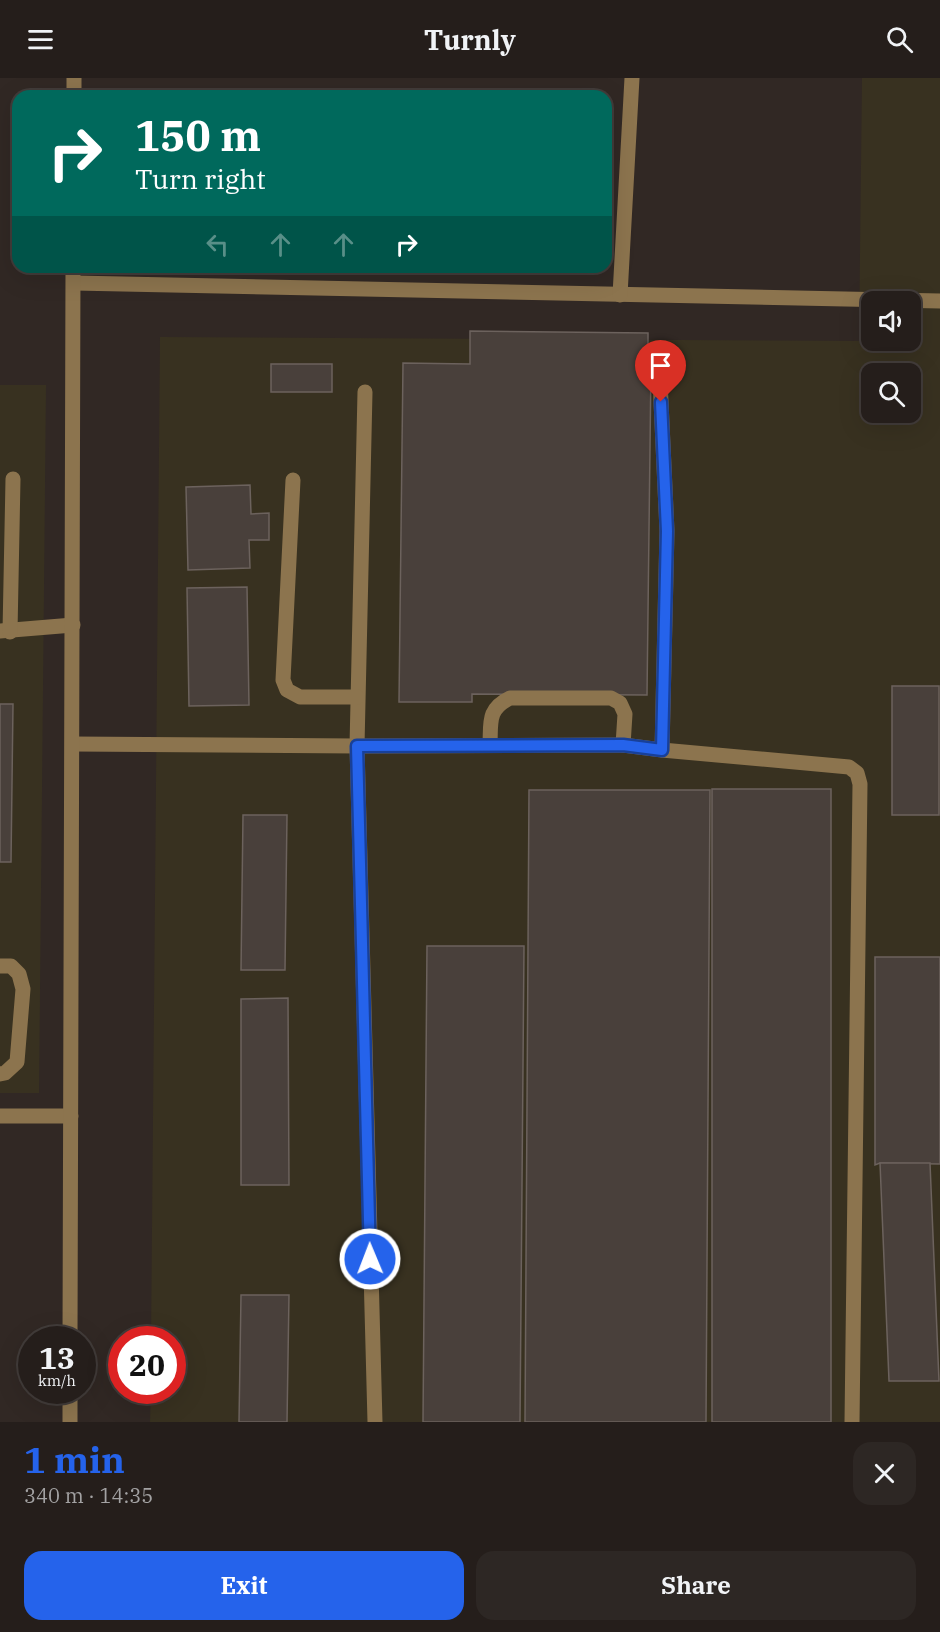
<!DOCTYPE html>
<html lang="en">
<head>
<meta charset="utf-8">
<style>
	:root { --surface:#251e1b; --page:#2d2724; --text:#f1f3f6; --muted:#a3a2a3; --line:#423c3a; --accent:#2563eb }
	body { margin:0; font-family:"IBM Plex Serif",serif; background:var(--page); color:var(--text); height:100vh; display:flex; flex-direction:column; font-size:22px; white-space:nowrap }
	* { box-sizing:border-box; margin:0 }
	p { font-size:20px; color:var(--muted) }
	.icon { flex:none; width:33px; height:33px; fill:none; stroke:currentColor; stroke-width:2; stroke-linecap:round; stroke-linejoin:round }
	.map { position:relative; height:1344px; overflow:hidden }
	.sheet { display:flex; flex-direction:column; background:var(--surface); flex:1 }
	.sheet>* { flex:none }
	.banner { position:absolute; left:12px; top:12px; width:600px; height:183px; border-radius:18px; box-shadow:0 6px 24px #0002,0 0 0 2px var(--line); background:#00695c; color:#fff; overflow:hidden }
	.buttons { position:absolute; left:861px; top:213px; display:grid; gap:12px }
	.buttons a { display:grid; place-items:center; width:60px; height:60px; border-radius:12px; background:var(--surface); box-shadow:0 6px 24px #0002,0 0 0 2px var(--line); font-size:30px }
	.speed { position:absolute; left:18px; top:1248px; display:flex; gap:12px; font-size:30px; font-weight:700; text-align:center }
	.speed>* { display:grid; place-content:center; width:78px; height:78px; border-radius:50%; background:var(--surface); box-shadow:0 6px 24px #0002,0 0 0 2px var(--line); line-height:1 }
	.speed small { font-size:15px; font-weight:400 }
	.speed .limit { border:9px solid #d22; background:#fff; color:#111 }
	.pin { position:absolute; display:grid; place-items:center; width:51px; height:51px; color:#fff; margin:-62px -26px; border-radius:50% 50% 50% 0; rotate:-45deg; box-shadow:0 0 6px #0007 }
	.pin .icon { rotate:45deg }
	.me { position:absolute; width:66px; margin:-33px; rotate:359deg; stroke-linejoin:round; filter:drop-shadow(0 0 4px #0008) }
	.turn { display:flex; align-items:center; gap:21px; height:126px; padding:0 24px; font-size:27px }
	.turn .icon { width:78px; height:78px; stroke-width:2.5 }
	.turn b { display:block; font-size:42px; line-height:51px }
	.lanes { display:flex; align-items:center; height:57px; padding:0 24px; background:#0003; justify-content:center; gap:30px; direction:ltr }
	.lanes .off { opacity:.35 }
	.round { display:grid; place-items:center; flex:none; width:63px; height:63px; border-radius:18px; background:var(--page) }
	.head { display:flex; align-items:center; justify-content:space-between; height:102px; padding:0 24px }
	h1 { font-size:36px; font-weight:800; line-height:45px; color:var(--accent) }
	.button { display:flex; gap:12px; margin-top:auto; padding:12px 24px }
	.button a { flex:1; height:69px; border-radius:18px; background:var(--accent); color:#fff; font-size:24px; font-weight:800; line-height:69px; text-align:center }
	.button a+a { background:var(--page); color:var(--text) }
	header { display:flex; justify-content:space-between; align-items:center; height:78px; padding:0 24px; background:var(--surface); font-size:27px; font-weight:800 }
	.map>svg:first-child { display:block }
	.industrial { fill:#383120; fill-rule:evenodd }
	.building { fill:#49403b; stroke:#6c625d; stroke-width:1.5 }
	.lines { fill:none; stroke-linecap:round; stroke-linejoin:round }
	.minor { stroke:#8c744e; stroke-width:15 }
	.route-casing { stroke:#184099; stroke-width:15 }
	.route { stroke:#2563eb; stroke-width:10 }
</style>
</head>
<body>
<header><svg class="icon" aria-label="menu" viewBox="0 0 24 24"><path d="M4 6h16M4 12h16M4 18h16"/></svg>Turnly<svg class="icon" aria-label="search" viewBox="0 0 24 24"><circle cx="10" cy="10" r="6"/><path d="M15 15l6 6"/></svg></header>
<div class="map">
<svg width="940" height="1344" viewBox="0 0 940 1344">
	<rect width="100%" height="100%" fill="#312824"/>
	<!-- industrial -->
	<g class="industrial">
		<path d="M862,0H940V1344H150L151,1313L172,1312V1262L151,1261L160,259L859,263ZM872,224H910V262H872ZM872,296H910V334H872Z"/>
		<path d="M0,307H46L39,1015H0Z"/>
	</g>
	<!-- building -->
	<g class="building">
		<path d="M470,253L648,255V287H651L647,617L472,616V624H399L403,285L470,286Z"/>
		<rect x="271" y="286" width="61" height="28"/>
		<path d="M250,407L251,436L269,435V462H249L250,490L188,492L186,409Z"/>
		<path d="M247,509L249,627L189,628L187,510Z"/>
		<rect x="892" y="608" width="47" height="129"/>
		<path d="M0,626H13L11,784H0Z"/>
		<rect x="712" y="711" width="119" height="633"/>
		<path d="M529,712H710L706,1344H525Z"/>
		<path d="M243,737H287L285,892H241Z"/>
		<path d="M427,868H524L520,1344H423Z"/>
		<path d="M875,879H940V1086L880,1085L875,1087Z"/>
		<path d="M288,920L289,1107H241V921Z"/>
		<path d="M880,1085H930L939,1303H889Z"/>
		<path d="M241,1217H289L287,1344H239Z"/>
	</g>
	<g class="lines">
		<!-- minor -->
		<g class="minor">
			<path d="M74,18V0"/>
			<path d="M74,205L940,223"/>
			<path d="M620,217L632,0"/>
			<path d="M365,314L357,668L623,667L662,672L667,453L659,280"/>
			<path d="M293,402L283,602L287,612L300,619H357"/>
			<path d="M0,553L73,547"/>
			<path d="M10,554L13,401"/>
			<path d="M73,666L357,668L375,1344"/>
			<path d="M490,667C491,645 487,631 510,620H611L620,625L625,636L623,667"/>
			<path d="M662,672L849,689L857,695L860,706L852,1344"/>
			<path d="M0,888H11L19,896L23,911L17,984L5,995L0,996"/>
			<path d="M0,1038H71"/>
			<path d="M70,1262L73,189"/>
			<path d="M70,1344V1312"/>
		</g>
	</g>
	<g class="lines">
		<!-- route casing -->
		<g class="route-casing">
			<path id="route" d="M370,1181L357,668L623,667L662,672L667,453L661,324"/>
		</g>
		<!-- route -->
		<use href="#route" class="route"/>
	</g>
</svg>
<div class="buttons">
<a><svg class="icon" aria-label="sound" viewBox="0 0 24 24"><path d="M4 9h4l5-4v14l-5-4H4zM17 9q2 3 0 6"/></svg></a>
<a><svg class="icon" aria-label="search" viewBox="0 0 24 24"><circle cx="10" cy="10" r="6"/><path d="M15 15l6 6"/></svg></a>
</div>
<div class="speed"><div>13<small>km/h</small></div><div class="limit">20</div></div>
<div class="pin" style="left:661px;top:324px;background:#d93025"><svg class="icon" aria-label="arrive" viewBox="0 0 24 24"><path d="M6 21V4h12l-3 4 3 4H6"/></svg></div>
<svg class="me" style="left:370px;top:1181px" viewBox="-20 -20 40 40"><circle r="17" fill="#2563eb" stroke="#fff" stroke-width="3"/><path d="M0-11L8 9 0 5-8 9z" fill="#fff"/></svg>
<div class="banner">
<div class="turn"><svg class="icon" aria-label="right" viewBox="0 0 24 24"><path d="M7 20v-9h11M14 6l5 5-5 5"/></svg><div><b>150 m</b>Turn right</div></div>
<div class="lanes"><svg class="icon off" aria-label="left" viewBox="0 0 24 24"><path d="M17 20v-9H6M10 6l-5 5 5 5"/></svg><svg class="icon off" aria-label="ahead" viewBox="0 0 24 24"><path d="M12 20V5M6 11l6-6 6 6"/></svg><svg class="icon off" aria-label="ahead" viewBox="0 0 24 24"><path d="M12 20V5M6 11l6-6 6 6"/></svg><svg class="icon" aria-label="right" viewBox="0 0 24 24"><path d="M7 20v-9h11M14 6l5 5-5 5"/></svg></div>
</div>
</div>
<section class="sheet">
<div class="head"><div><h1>1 min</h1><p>340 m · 14:35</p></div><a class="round"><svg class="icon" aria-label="close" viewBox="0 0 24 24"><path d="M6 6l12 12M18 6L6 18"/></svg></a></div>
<div class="button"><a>Exit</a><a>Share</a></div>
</section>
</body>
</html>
